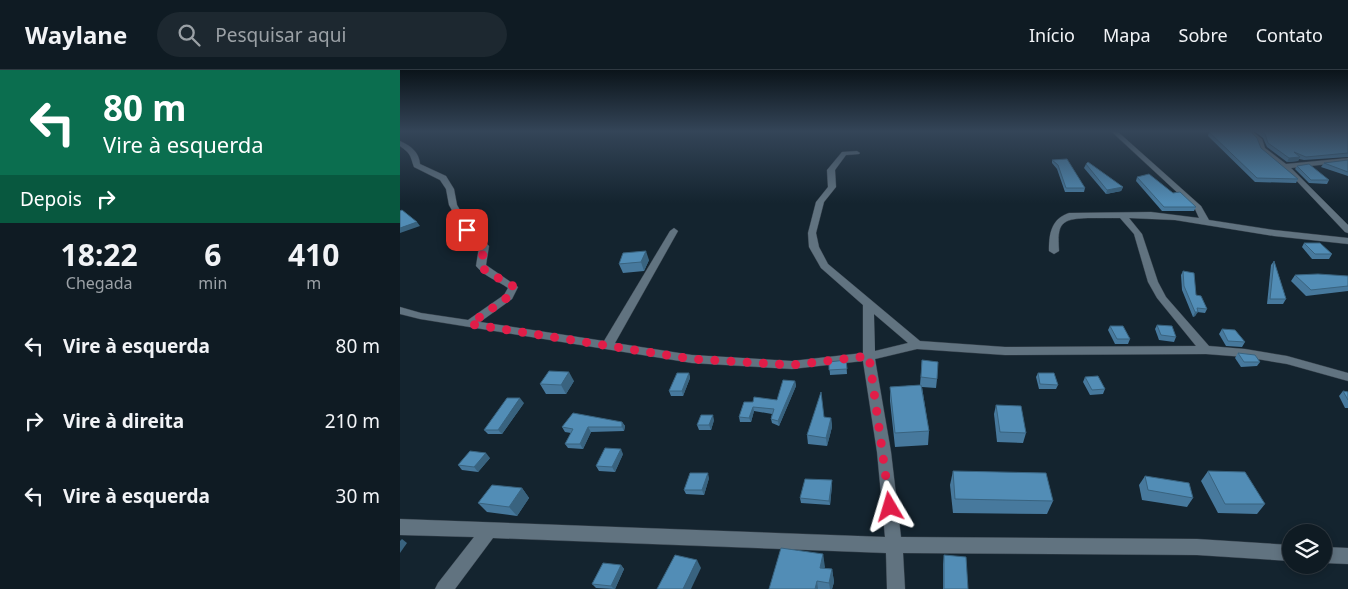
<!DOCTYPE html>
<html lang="pt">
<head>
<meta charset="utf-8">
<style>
	:root { --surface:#0f1b23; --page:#1d2830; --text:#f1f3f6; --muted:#9ba1a6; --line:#2f3941 }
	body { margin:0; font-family:"Noto Sans",sans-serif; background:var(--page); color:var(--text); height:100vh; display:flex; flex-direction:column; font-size:19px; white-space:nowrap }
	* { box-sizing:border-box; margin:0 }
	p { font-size:16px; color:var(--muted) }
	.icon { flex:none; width:28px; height:28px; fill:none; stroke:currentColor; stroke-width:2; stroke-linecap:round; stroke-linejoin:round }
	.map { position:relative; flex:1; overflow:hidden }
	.drawer { display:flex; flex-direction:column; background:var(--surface); width:400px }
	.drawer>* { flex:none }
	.hud { background:#0b6e4f; color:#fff; overflow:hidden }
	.buttons { position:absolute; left:882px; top:454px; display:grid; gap:10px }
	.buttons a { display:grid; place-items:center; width:50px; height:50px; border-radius:50%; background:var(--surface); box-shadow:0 2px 8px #0003,0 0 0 1px var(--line); font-size:25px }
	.pin { position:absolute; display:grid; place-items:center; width:42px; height:42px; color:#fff; margin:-21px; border-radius:10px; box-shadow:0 2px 8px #0006 }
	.me { position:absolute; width:55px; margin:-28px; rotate:353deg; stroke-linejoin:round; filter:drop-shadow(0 0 4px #0008) }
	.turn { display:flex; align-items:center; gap:18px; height:105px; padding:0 20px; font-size:22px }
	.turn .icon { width:65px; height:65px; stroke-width:2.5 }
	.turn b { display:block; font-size:35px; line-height:42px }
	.then { display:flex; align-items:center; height:48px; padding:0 20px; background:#0003; gap:10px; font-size:19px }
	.eta { display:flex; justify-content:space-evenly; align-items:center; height:85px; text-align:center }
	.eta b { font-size:30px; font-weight:700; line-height:35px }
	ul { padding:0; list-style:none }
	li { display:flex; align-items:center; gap:15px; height:75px; padding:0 20px }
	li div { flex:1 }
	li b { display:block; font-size:19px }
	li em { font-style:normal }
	header { display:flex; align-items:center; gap:30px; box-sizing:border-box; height:70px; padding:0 25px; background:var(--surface); border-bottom:1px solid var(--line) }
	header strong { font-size:24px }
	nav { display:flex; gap:28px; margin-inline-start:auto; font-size:18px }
	.search { width:350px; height:45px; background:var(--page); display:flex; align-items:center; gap:12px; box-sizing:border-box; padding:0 18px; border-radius:28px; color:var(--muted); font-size:19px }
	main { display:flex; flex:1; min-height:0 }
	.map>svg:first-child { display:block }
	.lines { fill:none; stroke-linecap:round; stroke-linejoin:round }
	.street-casing { stroke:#35404a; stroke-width:1 }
	.street { fill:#617380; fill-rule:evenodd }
	.wall { fill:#47799d }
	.shaded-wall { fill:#39637f }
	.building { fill:#528db6; stroke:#39637f }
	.route { stroke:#e11d48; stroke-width:9; stroke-dasharray:0 16.2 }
</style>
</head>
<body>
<header>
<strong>Waylane</strong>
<div class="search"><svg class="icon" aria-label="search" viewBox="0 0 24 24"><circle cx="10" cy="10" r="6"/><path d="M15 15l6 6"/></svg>Pesquisar aqui</div>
<nav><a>Início</a><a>Mapa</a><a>Sobre</a><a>Contato</a></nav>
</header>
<main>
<section class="drawer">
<div class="hud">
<div class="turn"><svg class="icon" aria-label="left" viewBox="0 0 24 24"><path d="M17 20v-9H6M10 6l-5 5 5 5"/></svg><div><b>80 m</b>Vire à esquerda</div></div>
<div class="then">Depois<svg class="icon" aria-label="right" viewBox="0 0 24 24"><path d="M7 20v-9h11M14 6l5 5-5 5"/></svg></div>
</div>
<div class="eta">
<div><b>18:22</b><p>Chegada</p></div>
<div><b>6</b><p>min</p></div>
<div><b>410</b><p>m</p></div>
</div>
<ul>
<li><svg class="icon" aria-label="left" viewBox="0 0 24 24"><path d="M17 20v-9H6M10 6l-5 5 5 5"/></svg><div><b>Vire à esquerda</b></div><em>80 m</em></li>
<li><svg class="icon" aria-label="right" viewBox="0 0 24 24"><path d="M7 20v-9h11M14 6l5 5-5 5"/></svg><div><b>Vire à direita</b></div><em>210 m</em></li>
<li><svg class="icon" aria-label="left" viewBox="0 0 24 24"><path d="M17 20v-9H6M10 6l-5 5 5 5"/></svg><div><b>Vire à esquerda</b></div><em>30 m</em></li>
</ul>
</section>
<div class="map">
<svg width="948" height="519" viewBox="0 0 948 519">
	<rect width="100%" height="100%" fill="#14242f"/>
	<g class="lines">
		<!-- street casing -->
		<g class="street-casing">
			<g id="street">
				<path d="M711,61H717L801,136L809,150L874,160L948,168V174L874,166L775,150L729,148L742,164L758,212L766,227L809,276L845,279L887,286L948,303V311L887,294L845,287L806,284L605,285L517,279L475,289L491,382L501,467L797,469L891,475V491L797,485L503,483L505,519H487L486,483L93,468L55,519H35L38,513L74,467L0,465V449L485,467L477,382L463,291L392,299L292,293L20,249L0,244V237L21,243L68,250L104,225L108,218C97,210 85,207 76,196L79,177L63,160L49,135L46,119L40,110L14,97C10,85 11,84 0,76V71C11,76 19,82 20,94L46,106L54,119L57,135L71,159L89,176L86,195L118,217L112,229L80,252L204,271L270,161L274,158L278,161L215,273L292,285L392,291L463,283V235L421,198L409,177L408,163L416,132L428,117L427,100L442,82L457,81L460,83L459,84L446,85L435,100L436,117L424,132L416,163L419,177L428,194L520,271L605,277L796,276L757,228L748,212L734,164L720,148C710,148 699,148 688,148C661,149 657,153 659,181L654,184L649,181C649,164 651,149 669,143L751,142L799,148L795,139ZM474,244L508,273L475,281Z"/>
				<path d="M853,62L862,69L865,78L886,94L948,88V92L891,98L948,155V163L945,162L892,106L860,80L857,71L850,64Z"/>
				<path d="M924,477L948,478V494L924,493Z"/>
			</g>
		</g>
		<!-- street -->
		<use href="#street" class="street"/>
	</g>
	<!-- wall -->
	<g class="wall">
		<path d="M812,61H852L851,62L861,78L898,109L896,113L855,112L808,66L809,62Z"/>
		<path d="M854,61H948V87L904,90L899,89L898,91L887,92L867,77L863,68Z"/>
		<path d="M652,90L685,118L684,122H665L657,99L652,93Z"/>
		<path d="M948,90V106L921,97L924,93Z"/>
		<path d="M686,94L723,117L721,121L706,124L684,98Z"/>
		<path d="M897,96L929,110L927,114L909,113L895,99Z"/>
		<path d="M737,107L773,123L796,137L794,141H762L736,111Z"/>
		<path d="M904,173L932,184L929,189H912L902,177Z"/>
		<path d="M249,190L244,201L223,203L219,194Z"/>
		<path d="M874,191L886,229L883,234H867L871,195Z"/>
		<path d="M783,201L796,225L807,239L805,243L797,242L795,246L793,247L782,220L781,205Z"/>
		<path d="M895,205L948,206V221L906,226L891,211Z"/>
		<path d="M757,255L776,267L774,272L759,270L755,259Z"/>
		<path d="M710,256L730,269L728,274H715L708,260Z"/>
		<path d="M822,259L845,272L842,277L826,276L819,264Z"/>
		<path d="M838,283L860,292L857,296L841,297L835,288Z"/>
		<path d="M446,290L447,304L430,305L429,292Z"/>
		<path d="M522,290L537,309L536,318L522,317L529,361L528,375L495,377L490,331V317L520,315Z"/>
		<path d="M289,303L290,308L283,326H271L269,321Z"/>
		<path d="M638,303L658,315L656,319H639L636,307Z"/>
		<path d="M685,307L705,319L703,324L690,325L683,312Z"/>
		<path d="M174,311L166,324H146L140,314Z"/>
		<path d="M395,311L396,316L379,356L372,353L371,349L372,344L354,341L351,352H340L339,347L353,332L377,330Z"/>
		<path d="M943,321L948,322V338H945L939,326Z"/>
		<path d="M124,333L102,364H88L84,360Z"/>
		<path d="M596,335L626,363L623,373L597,372L594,344Z"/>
		<path d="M424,347L431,348L432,357L427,376L408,374L407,365Z"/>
		<path d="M314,350L311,360H299L297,355Z"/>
		<path d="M222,352L225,356L224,361L191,362L183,379L168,378L165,374L171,363L165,362L162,357Z"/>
		<path d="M223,384L215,402L199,401L196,396Z"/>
		<path d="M90,388L78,402L62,400L58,395Z"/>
		<path d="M553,401L653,431L647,444L553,443L550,415Z"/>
		<path d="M808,401L865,434L857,444L818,443L801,411Z"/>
		<path d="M745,406L793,428L787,437L742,430L739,415Z"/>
		<path d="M309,408L304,425L286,424L284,420Z"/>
		<path d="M432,410V415L430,435L401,433L400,428Z"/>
		<path d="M122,418L129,428L117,446L87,442L78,433Z"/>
		<path d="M423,484L424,498L432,499L434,512L432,519H369Z"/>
		<path d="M544,485L568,519H543V494Z"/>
		<path d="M221,495L224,499L215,519L196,518L192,514Z"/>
	</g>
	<!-- shaded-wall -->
	<g class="shaded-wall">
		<path d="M900,87L898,91L887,92L889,88Z"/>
		<path d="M723,117L721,121L706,124L707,120Z"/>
		<path d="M17,152L20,156L0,163V158Z"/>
		<path d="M246,181L249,190L244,201L241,192Z"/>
		<path d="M795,242H798L795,246L793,247Z"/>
		<path d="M169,302L174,311L166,324L161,315Z"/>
		<path d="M289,303L290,308L283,326L282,321Z"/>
		<path d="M395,311L396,316L379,356L378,351Z"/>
		<path d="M120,328L124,333L102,364L98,360Z"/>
		<path d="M353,337L354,341L351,352L349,348Z"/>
		<path d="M313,345L314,350L311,360L309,355Z"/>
		<path d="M431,348L432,357L427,376L426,368Z"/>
		<path d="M222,352L225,356L224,361L222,357Z"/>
		<path d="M188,357L191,362L183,379L180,374Z"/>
		<path d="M221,379L223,384L215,402L212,397Z"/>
		<path d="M86,383L90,388L78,402L74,397Z"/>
		<path d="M308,403L309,408L304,425L302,420Z"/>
		<path d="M432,410V415L430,435L429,431Z"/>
		<path d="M122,418L129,428L117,446L109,437Z"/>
		<path d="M2,469L7,473L0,483V471Z"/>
		<path d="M423,484L425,497L421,510L420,498Z"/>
		<path d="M297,490L301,498L291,519H283Z"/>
		<path d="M221,495L224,499L215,519H214L211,516Z"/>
		<path d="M432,499L434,512L432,519H430L429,513Z"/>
		<path d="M417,511L418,519H415Z"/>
	</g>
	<!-- building -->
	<g class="building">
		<path d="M812,61H850L857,68L861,78L898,109L857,108L809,62Z"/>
		<path d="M860,61H948V83L906,87L894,82L900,87L889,88L868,73L865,64Z"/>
		<path d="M667,89L685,118H666L658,95L652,90Z"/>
		<path d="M948,90V102L924,93Z"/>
		<path d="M688,92L723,117L707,120L686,94Z"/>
		<path d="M909,94L929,110H911L897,96Z"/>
		<path d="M749,104L773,123L780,122L796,137H764L737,107Z"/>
		<path d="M2,140L17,152L0,158V141Z"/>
		<path d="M904,173H920L932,184H915Z"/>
		<path d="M246,181L241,192L219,194L223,183Z"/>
		<path d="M874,191L886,229H870Z"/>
		<path d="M783,201L794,203L796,225L801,226L807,239L797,238L798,242H795L784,216Z"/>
		<path d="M918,204L948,206V216L911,220L895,205Z"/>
		<path d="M757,255L772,256L776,267L761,265Z"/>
		<path d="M710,256H723L730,269H717Z"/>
		<path d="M822,259L835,260L845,272L828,271Z"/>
		<path d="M838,283L855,285L860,292H844Z"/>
		<path d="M446,290L447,299L429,300V292Z"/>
		<path d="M522,290L538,292L537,309L521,307Z"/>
		<path d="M149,301L169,302L161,315L140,314Z"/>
		<path d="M277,303H289L282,321H269Z"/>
		<path d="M638,303H654L658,315L640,314Z"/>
		<path d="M698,306L705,319L692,320L685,307Z"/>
		<path d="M383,310L395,311L378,351L371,349L374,339L353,337L349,348L339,347L344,332H353L354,327L377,330Z"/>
		<path d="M521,315L529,361L495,363L490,317Z"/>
		<path d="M943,321L948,322V330Z"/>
		<path d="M421,322L424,347L431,348L426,368L407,365Z"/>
		<path d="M107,328H120L98,360H84Z"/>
		<path d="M596,335L621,336L626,363L600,362Z"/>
		<path d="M173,343L222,352V357H188L180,374H165L173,359L162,357Z"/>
		<path d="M301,345H313L309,355H297Z"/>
		<path d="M205,378L221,379L212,397L196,396Z"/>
		<path d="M70,381L86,383L74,397L58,395Z"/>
		<path d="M553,401L646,403L653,431L555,429Z"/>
		<path d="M808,401L845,402L865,434H825Z"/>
		<path d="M290,403H308L302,420H284Z"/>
		<path d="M745,406L789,413L793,428L748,420Z"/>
		<path d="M405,409L432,410L429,431L400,428Z"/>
		<path d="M92,415L122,418L109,437L78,433Z"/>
		<path d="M381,478L423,484L420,498L432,499L429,513L417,511L415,519H369Z"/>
		<path d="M275,485L297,490L283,519H257Z"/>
		<path d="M544,485L566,487L568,519H544Z"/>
		<path d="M203,493L221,495L211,516L192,514Z"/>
	</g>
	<!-- sky -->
	<linearGradient id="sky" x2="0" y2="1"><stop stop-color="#0b141a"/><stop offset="0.46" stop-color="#344558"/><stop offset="1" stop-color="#344558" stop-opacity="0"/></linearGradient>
	<rect width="948" height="133" fill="url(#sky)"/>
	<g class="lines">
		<!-- route -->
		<path class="route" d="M67,160L84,176L81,196C90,207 103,208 114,217L108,227L70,254L292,289L392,295L469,286L490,437"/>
	</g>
</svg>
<div class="buttons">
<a><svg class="icon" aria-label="layers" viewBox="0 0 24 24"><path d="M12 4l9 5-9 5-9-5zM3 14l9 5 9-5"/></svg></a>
</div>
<div class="pin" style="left:67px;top:160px;background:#d93025"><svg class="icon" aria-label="arrive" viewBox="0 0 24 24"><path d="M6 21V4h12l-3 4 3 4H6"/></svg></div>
<svg class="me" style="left:490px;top:437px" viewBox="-20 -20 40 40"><path d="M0-17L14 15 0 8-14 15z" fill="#e11d48" stroke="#fff" stroke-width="4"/></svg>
</div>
</main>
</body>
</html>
